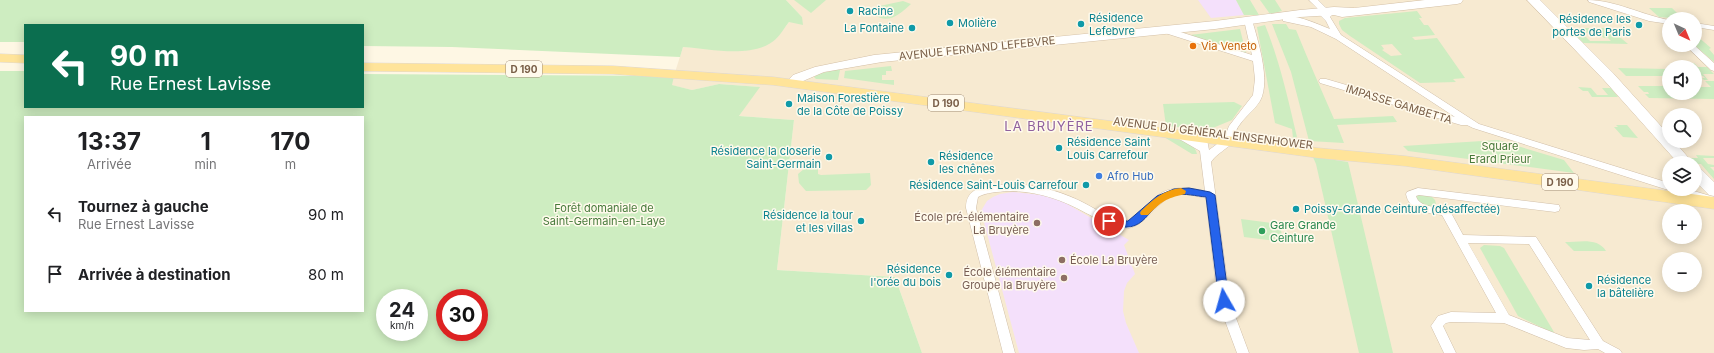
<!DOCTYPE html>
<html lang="fr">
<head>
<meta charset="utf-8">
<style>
	:root { --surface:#fff; --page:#f2f2f2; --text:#202124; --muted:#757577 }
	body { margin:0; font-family:Inter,sans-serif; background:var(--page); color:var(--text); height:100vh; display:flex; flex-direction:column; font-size:15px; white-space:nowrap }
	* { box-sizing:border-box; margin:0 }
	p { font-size:13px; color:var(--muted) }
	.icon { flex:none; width:22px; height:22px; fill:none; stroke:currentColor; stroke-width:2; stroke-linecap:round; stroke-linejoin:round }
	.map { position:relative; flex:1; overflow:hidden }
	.details { position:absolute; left:24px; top:116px; width:340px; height:196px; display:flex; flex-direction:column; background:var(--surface); border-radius:0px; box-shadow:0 2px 10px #0003 }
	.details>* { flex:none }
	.top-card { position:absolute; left:24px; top:24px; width:340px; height:84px; border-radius:0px; box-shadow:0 2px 10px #0003; background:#0b6e4f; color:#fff; overflow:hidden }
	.needle { width:26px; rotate:136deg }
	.buttons { position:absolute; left:1662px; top:12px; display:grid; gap:8px }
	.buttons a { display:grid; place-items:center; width:40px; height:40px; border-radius:50%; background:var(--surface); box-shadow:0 2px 10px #0003; font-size:20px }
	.speed { position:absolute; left:376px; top:289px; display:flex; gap:8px; font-size:20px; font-weight:700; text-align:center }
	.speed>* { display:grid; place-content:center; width:52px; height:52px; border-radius:50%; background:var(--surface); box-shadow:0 2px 10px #0003; line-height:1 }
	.speed small { font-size:10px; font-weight:400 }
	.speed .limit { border:6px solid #d22; background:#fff; color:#111 }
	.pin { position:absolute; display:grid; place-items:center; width:34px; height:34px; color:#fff; margin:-17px; border:2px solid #fff; border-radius:50%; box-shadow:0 1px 4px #0007 }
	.me { position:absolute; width:44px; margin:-22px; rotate:353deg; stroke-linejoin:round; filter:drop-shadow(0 0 3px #0008) }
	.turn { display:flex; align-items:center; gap:14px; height:84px; padding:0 20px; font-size:18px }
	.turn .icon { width:52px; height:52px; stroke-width:2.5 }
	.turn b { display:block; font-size:28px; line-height:34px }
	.eta { display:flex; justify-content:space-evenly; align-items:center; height:68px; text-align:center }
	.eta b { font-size:24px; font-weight:700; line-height:28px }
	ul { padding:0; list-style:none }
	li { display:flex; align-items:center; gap:12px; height:60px; padding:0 20px }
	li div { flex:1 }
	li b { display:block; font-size:15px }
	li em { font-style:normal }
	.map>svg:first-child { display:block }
	.residential { fill:#f7ead1; fill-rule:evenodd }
	.education { fill:#f4e0fb }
	.green { fill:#ceedc1; fill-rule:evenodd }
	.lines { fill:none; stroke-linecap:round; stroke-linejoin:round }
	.street-casing { stroke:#d1bfa9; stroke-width:1 }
	.secondary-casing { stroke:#d4c0a6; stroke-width:1 }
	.primary-casing { stroke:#dfd8d3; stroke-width:1 }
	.street { fill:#fff; fill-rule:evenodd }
	.secondary { fill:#fff; fill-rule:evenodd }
	.primary { fill:#ffe49a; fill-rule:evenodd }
	.route { fill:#2563eb; stroke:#184099 }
	.slow { fill:#f59e0b }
	.culture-dot { fill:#0f9aa8; stroke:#fffaec; stroke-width:1.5 }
	.food-dot { fill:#e8710a; stroke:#fffaec; stroke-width:1.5 }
	.shop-dot { fill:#3f7fe0; stroke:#fffaec; stroke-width:1.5 }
	.education-dot { fill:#8d6e63; stroke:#fffaec; stroke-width:1.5 }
	.leisure-dot { fill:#2e9e5b; stroke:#fffaec; stroke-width:1.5 }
	.labels { text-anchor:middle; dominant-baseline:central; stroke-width:3; stroke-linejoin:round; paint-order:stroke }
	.shield { fill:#fffaec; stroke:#a18d78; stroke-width:1 }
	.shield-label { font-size:10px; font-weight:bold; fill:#795e47 }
	.culture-label { font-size:11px; fill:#0d838f; stroke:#fffaec; text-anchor:start }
	.food-label { font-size:11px; fill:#c56008; stroke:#fffaec; text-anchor:start }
	.street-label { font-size:11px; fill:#795e47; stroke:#fffaec }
	.park-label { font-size:11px; fill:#477a3b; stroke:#fffaec }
	.shop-label { font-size:11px; fill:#366cbe; stroke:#fffaec; text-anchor:start }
	.education-label { font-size:11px; fill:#785e54; stroke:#fffaec; text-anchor:end }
	.leisure-label { font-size:11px; fill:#27864d; stroke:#fffaec; text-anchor:start }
	.quarter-label { font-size:13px; letter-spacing:1px; fill:#90619e; stroke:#fffaec }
</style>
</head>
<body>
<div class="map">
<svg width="1714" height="353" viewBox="0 0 1714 353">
	<rect width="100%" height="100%" fill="#fef7e4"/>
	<!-- residential -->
	<path class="residential" d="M786,0H1714V353H922L895,277L777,270L794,120L739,116L759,87L719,84L692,90L671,85L683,47L743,51L776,39L789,22L802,17ZM1669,19H1695V45H1669ZM1669,67H1695V93H1669ZM1669,115H1695V141H1669ZM1669,163H1695V189H1669ZM1669,211H1695V237H1669ZM1669,259H1695V285H1669Z"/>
	<!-- education -->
	<g class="education">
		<path d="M1198,0H1236L1244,15L1211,18Z"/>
		<path d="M1013,192L1041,195L1062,201L1129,240L1124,245L1135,274L1127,283L1124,291L1123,311L1126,323L1139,353H1019L981,211L987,201L993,197L1000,194Z"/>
	</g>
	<!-- green -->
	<g class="green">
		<path d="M0,0H786L802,17L803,25L789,22C785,27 781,34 776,39C754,59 711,49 683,47L680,57L452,47L363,46V25H25V42H0Z"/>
		<path d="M794,0H826L811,13Z"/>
		<path d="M1236,0H1250L1259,15H1244Z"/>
		<path d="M1260,0H1275L1282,11L1270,14Z"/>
		<path d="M903,1L911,4C901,13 888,26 874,14L875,7Z"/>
		<path d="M1649,8H1672L1683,19L1659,17Z"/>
		<path d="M1417,11L1422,18H1419L1424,25H1428L1435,35L1412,37L1415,40L1437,38L1465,78L1453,79L1456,82L1420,83L1350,36L1342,30L1339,24V21L1345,18ZM1392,44L1402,55L1391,56L1382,50L1384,49L1381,45Z"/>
		<path d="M1272,24H1286L1289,29L1296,30C1308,60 1321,89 1334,119L1393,116L1397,122L1337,125L1344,143L1309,141L1291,72Z"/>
		<path d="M1265,25C1280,62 1288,99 1297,137L1293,138L1292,129L1275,123L1257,27Z"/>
		<path d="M1567,28H1609L1628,44L1583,43ZM1598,32L1604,38H1608L1611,41H1590L1582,33Z"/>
		<path d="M1240,29L1246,53L1190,36V35Z"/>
		<path d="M1695,36H1697L1711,48L1709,49L1714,55V62L1694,45Z"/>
		<path d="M1686,63H1694L1698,67H1707L1714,74H1703L1708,80H1704L1702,78H1705L1703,76L1695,77V67H1690Z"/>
		<path d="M891,66L892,71H886V75H882V80H894V85L844,78L845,71Z"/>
		<path d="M1618,68L1669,69V76H1626Z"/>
		<path d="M838,69L840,70L838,80L816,79L814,77L818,74Z"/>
		<path d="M0,71H25V107H363V74L674,76L672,85L692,90L719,84L760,87L739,116L794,120L777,270L895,277L922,353H0ZM25,117H363V311H25ZM385,298H419V332H385ZM445,298H479V332H445Z"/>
		<path d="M1705,81H1714V99L1649,98L1645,94H1649L1648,92H1644L1638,86H1669V93H1695V87H1711Z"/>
		<path d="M1578,87L1592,88H1591L1597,95H1608L1602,88H1611L1618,97H1592L1588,91H1583Z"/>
		<path d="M1234,102L1242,106L1232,120L1208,130L1166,126L1163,104Z"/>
		<path d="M1616,125H1627L1638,138L1623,137L1614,127H1618Z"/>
		<path d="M1164,137C1176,138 1194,140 1197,154H1192Z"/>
		<path d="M1498,140L1564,160L1574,173L1408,151L1403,146Z"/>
		<path d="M1312,155L1328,159L1348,162L1393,353H1359L1316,164Z"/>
		<path d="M1696,155L1714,156V158H1703L1708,164L1714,165V167H1710L1714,171V179L1701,164H1695L1689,158H1698Z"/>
		<path d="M813,165H818V174L821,175L870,173L871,185L866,190L806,191L799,183L798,174L804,169L812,167Z"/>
		<path d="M1417,195L1431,196L1435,200L1436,204C1429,209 1421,204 1416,198Z"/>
		<path d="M1241,219L1280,224L1283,242L1244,237Z"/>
		<path d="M1565,242C1579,242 1598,237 1606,251H1574Z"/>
		<path d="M1484,245L1500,246L1504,248L1554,332H1551L1518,316L1480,248Z"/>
	</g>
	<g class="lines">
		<!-- street casing -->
		<g class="street-casing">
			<g id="street">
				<path d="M1309,0H1318L1331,13L1332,15L1330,17L1341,35L1479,124L1669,183V189H1687L1714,197V205L1672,191L1671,190L1665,189L1473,128L1467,125H1461L1320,83L1319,81L1320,79H1326L1455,117L1336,39L1311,27L1283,21V17C1297,14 1317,24 1330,29L1326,21L1317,12L1319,10Z"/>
				<path d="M1588,0C1615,0 1642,15 1669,20V24L1649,21L1589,2Z"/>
				<path d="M1245,18H1248L1252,20C1258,41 1271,81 1260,101C1254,111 1244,117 1238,127C1235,131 1236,137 1233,141C1228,149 1217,153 1211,162L1230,302L1249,353H1237L1218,302L1206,198C1196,196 1185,193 1175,195C1154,201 1144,233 1119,228C1107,227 1097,218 1086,213C1061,199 1037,191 1008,191C998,192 987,192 978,197L976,208L1015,353H1003L966,208C966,193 975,188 989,186C1023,181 1056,188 1086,204C1096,209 1107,217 1118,221C1134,225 1150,199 1163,192C1176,186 1191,188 1205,191L1200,151L1174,136L1179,133L1198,141L1197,131L1199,129H1205L1209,150L1224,139L1229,126L1253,95L1255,79L1253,61L1162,32L1161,30L1162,28H1168L1252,55L1244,20Z"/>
				<path d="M1695,23L1714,26V30L1695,27Z"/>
				<path d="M1685,45H1694L1714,63V71L1711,70Z"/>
				<path d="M1418,188L1559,205L1560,208L1559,211L1555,212L1419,195L1416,196C1419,208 1439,207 1449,209L1463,235L1536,237L1603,341L1620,350L1622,353H1605L1598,349L1584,350L1566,348L1504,323L1451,322L1446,323L1443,326L1456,353H1444L1431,326L1438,316L1451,312L1496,313L1442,215C1427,213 1409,211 1406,194L1407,192ZM1468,243L1529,244L1590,340L1567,338L1509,315Z"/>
			</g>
		</g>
		<!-- secondary casing -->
		<g class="secondary-casing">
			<g id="secondary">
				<path d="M1425,0H1463L1461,3L1457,4L1342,17L1334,15L1300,17L1215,29L882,62L824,72L803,81L798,86H788L786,83L793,75L815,67L874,55L1215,21L1300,10L1334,7L1354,8Z"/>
				<path d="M1527,0H1540L1613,73L1669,135V141H1674L1693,163H1678L1603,79Z"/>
				<path d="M1695,167L1700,168L1714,182V196L1709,195L1695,181Z"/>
			</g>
		</g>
		<!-- primary casing -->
		<g class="primary-casing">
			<g id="primary">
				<path d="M0,54L25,55V63L0,62Z"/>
				<path d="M363,63L613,66L773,77L1318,148L1405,156L1714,197V209L1405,166L1318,158L773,85L613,74L363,71Z"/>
			</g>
		</g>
		<!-- street -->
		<use href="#street" class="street"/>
		<!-- secondary -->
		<use href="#secondary" class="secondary"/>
		<!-- primary -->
		<use href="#primary" class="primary"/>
	</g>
	<!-- route -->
	<path class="route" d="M1189,188L1210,192L1215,195L1229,301L1228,304H1220L1219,301L1206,197C1196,196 1185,193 1175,195C1143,204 1150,239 1106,223L1104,221L1109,218L1120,221H1128L1157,196L1174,189Z"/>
	<!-- slow -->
	<path class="slow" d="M1181,188L1186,191L1185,194C1164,199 1163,201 1148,215H1141L1140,213L1141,211C1153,199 1164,190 1181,188Z"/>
	<!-- markers -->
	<g class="culture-dot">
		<circle cx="850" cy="11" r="4"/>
		<circle cx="950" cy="23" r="4"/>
		<circle cx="1081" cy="24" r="4"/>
		<circle cx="1639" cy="25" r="4"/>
		<circle cx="912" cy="28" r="4"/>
		<circle cx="789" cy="104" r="4"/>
		<circle cx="1059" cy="148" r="4"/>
		<circle cx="829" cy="157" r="4"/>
		<circle cx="931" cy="162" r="4"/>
		<circle cx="1086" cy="185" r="4"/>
		<circle cx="1296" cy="209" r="4"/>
		<circle cx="861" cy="221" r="4"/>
		<circle cx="949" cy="275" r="4"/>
		<circle cx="1589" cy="286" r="4"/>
	</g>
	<circle class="food-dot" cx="1193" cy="46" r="4"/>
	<circle class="shop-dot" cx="1099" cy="176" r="4"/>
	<g class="education-dot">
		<circle cx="1037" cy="223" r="4"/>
		<circle cx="1062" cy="260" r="4"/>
		<circle cx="1064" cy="278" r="4"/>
	</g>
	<circle class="leisure-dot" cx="1262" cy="231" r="4"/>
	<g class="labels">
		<!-- shield labels -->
		<g class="shield">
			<rect x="506" y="61" width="36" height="16" rx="3"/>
			<rect x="928" y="95" width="36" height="16" rx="3"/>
			<rect x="1542" y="174" width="36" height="16" rx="3"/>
		</g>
		<g class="shield-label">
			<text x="524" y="69">D 190</text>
			<text x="946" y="103">D 190</text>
			<text x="1560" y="182">D 190</text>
		</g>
		<!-- culture labels -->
		<g class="culture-label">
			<text x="858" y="11">Racine</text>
			<text x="1089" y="18">Résidence<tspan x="1089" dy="13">Lefebvre</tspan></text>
			<text x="1631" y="19" text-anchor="end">Résidence les<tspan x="1631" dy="13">portes de Paris</tspan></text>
			<text x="958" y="23">Molière</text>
			<text x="904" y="28" text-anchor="end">La Fontaine</text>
			<text x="797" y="98">Maison Forestière<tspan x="797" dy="13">de la Côte de Poissy</tspan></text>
			<text x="1067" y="142">Résidence Saint<tspan x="1067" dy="13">Louis Carrefour</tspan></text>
			<text x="821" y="151" text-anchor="end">Résidence la closerie<tspan x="821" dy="13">Saint-Germain</tspan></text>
			<text x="939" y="156">Résidence<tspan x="939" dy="13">les chênes</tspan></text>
			<text x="1078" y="185" text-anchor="end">Résidence Saint-Louis Carrefour</text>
			<text x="1304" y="209">Poissy-Grande Ceinture (désaffectée)</text>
			<text x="853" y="215" text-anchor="end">Résidence la tour<tspan x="853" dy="13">et les villas</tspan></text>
			<text x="941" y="269" text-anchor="end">Résidence<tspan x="941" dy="13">l'orée du bois</tspan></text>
			<text x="1597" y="280">Résidence<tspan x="1597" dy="13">la bâtelière</tspan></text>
		</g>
		<!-- food labels -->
		<g class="food-label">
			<text x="1201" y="46">Via Veneto</text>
		</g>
		<!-- street labels -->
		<g class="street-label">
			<text transform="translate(977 48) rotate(-6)">AVENUE FERNAND LEFEBVRE</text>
			<text transform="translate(1399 104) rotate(17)">IMPASSE GAMBETTA</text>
			<text transform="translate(1213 133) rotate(7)">AVENUE DU GÉNÉRAL EINSENHOWER</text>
		</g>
		<!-- park labels -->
		<g class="park-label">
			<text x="1500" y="146">Square<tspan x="1500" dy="13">Erard Prieur</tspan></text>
			<text x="604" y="208">Forêt domaniale de<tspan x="604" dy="13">Saint-Germain-en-Laye</tspan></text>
		</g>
		<!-- shop labels -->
		<g class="shop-label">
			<text x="1107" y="176">Afro Hub</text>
		</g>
		<!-- education labels -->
		<g class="education-label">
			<text x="1029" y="217">École pré-élémentaire<tspan x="1029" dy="13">La Bruyère</tspan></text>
			<text x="1070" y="260" text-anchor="start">École La Bruyère</text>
			<text x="1056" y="272">École élémentaire<tspan x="1056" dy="13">Groupe la Bruyère</tspan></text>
		</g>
		<!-- leisure labels -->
		<g class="leisure-label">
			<text x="1270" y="225">Gare Grande<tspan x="1270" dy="13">Ceinture</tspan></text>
		</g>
		<!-- quarter labels -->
		<g class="quarter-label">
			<text x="1049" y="126">LA BRUYÈRE</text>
		</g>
	</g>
</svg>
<div class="buttons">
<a><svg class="needle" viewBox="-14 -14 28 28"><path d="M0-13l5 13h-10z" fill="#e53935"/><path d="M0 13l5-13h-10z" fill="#757577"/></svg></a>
<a><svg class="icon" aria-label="sound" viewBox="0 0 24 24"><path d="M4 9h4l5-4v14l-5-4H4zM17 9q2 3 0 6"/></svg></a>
<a><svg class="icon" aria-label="search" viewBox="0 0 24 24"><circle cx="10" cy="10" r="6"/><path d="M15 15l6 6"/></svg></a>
<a><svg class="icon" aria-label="layers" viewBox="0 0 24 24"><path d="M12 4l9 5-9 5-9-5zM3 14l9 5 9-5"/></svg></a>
<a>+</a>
<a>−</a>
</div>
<div class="speed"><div>24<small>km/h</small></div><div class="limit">30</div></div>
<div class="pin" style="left:1109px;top:221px;background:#d93025"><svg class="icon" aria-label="arrive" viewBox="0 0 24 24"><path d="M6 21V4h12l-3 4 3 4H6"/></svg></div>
<svg class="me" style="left:1224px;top:301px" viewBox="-20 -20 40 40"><circle r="19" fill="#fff"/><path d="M0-13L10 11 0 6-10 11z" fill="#2563eb"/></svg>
<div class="top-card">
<div class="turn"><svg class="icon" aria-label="left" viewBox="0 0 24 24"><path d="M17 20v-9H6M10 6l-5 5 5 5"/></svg><div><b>90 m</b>Rue Ernest Lavisse</div></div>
</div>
<section class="details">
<div class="eta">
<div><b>13:37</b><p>Arrivée</p></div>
<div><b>1</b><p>min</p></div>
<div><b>170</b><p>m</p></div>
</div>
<ul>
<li><svg class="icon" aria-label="left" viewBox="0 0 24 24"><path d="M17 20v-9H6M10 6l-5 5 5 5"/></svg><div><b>Tournez à gauche</b><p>Rue Ernest Lavisse</p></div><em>90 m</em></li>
<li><svg class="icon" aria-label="arrive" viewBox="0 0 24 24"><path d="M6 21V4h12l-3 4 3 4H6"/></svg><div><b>Arrivée à destination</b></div><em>80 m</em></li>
</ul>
</section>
</div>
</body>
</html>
